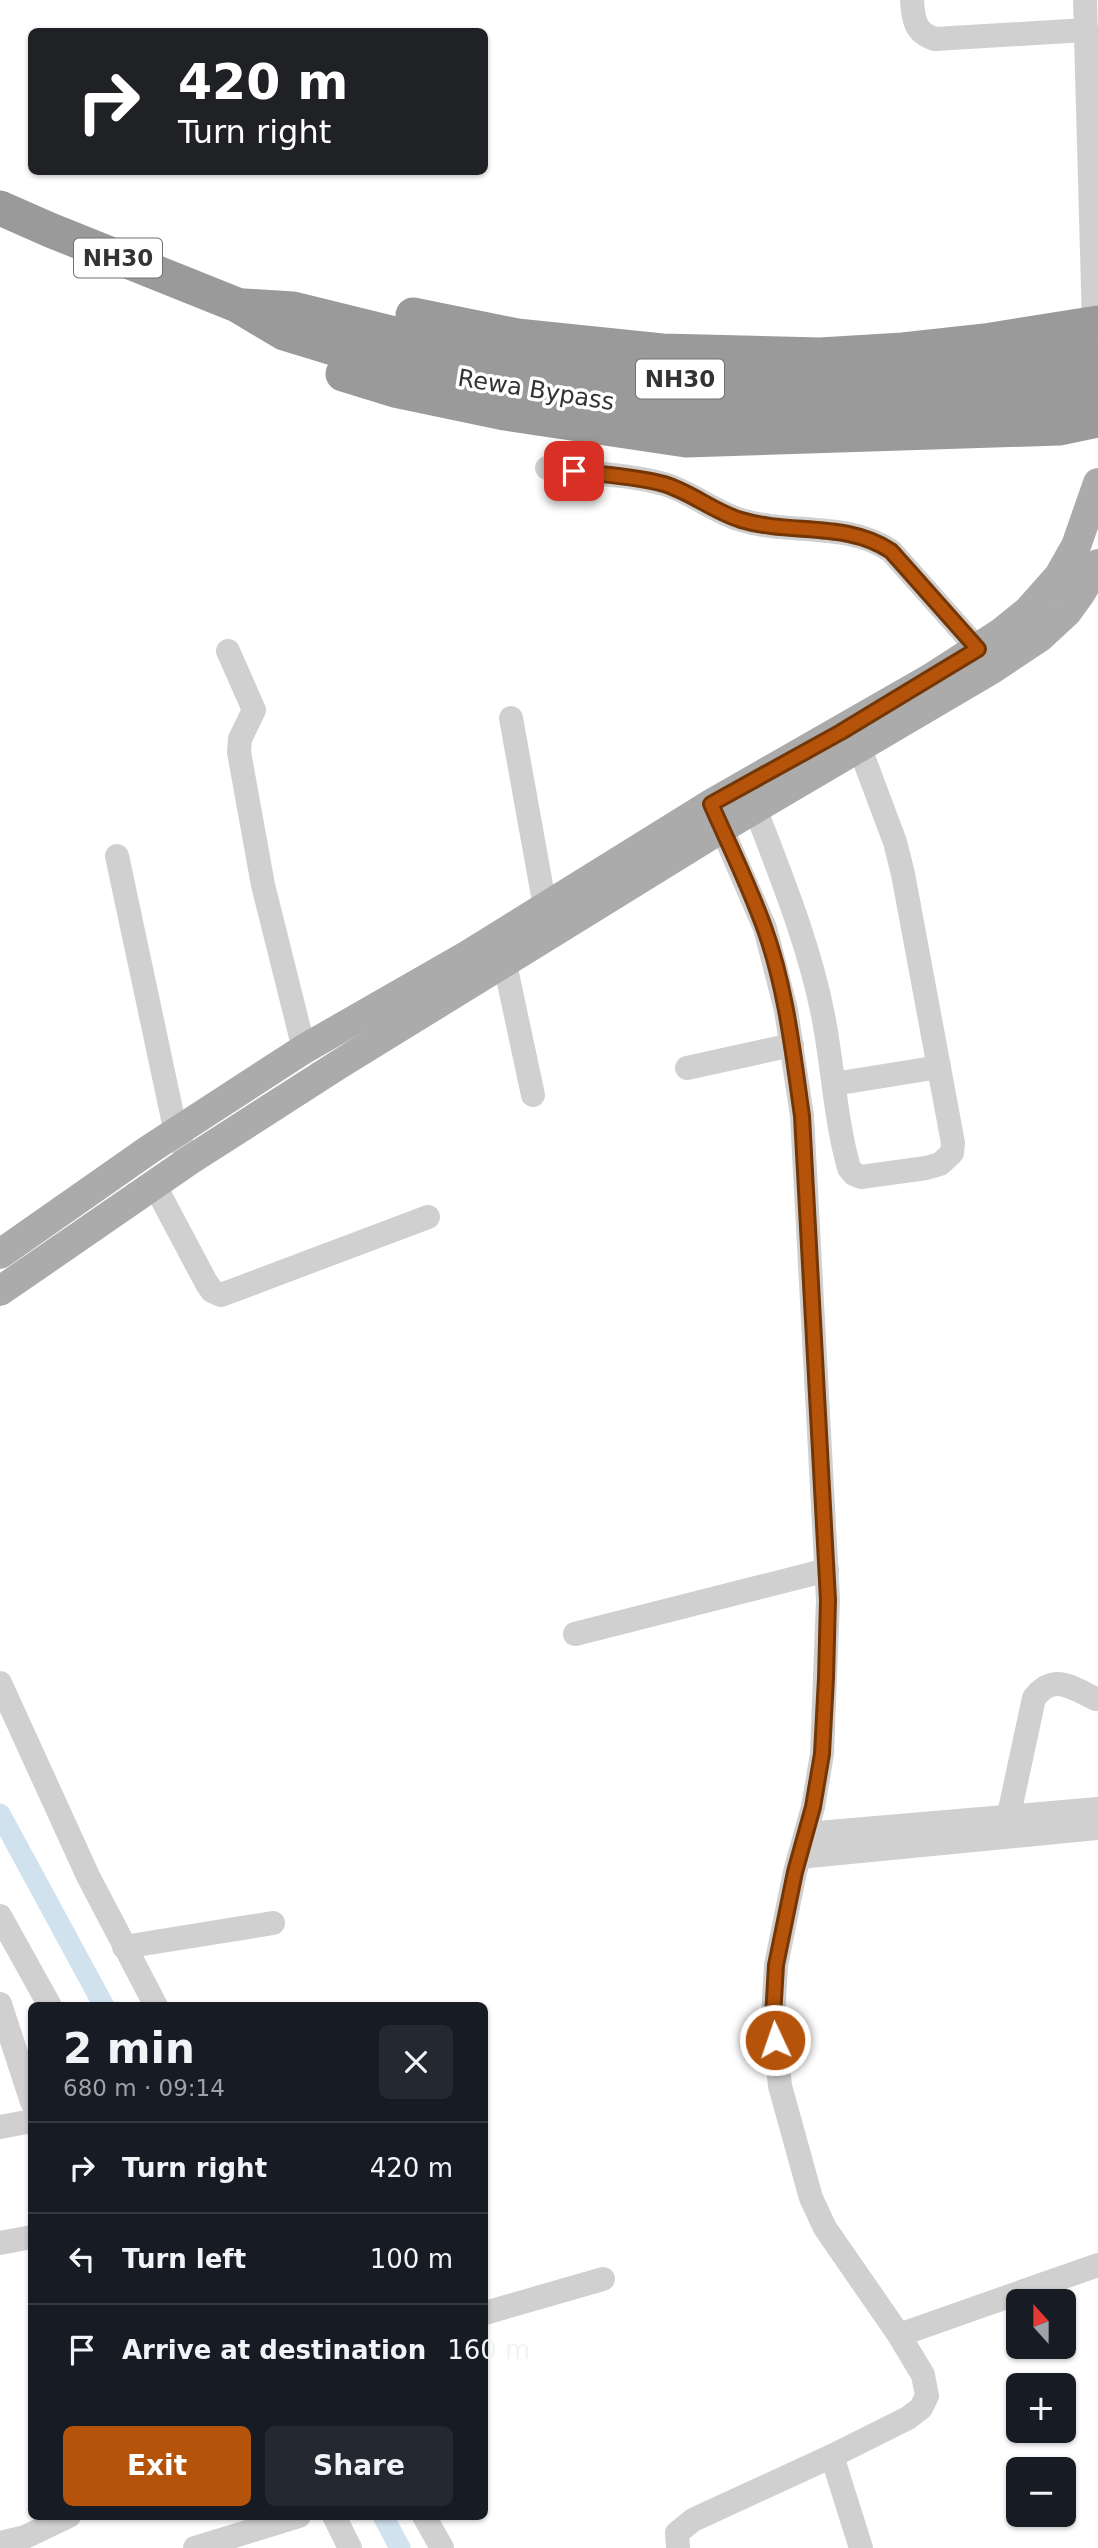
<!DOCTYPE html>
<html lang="en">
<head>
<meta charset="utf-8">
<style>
	:root { --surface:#171b24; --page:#242831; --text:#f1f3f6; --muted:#9ea1a6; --line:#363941; --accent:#b45309 }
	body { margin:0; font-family:"DejaVu Sans",sans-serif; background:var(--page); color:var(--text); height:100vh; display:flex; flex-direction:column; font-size:26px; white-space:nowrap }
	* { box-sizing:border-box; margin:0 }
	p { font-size:23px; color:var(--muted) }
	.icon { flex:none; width:38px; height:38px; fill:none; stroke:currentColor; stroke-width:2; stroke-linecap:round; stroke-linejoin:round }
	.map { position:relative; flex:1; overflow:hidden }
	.panel { position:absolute; left:28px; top:2002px; width:460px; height:518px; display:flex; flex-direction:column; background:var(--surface); border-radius:10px; box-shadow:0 2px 5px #0004 }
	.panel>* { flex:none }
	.hud { position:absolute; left:28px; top:28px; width:460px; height:147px; border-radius:10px; box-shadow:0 2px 5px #0004; background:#202124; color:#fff; overflow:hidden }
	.needle { width:46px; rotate:339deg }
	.controls { position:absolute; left:1006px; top:2289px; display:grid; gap:14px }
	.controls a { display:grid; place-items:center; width:70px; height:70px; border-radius:10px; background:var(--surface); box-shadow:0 2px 5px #0004; font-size:35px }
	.pin { position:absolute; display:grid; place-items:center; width:60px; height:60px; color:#fff; margin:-30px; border-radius:14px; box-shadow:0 4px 10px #0006 }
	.me { position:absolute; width:77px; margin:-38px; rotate:357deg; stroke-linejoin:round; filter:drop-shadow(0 0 5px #0008) }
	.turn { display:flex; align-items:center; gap:24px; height:147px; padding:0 35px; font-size:32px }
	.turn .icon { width:91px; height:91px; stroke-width:2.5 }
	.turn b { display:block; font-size:49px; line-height:60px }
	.round { display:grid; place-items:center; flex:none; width:74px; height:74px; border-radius:10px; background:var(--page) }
	.head { display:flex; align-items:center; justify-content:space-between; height:119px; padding:0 35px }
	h1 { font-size:42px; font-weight:700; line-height:52px }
	.button { display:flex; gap:14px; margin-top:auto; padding:14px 35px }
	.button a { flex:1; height:80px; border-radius:10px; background:var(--accent); color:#fff; font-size:28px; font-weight:700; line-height:80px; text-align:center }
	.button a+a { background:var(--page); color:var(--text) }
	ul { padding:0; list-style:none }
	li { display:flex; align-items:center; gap:21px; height:91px; padding:0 35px; border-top:2px solid var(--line) }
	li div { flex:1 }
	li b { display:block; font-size:26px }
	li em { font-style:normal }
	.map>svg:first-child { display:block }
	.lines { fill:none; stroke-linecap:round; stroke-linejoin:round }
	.canal { stroke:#cfe2ee; stroke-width:21 }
	.minor { stroke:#d0d0d0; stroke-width:24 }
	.major { stroke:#ababab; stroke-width:30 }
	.highway { stroke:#9a9a9a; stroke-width:35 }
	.route-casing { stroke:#753606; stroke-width:18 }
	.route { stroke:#b45309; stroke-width:12 }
	.labels { text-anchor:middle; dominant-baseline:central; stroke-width:7; stroke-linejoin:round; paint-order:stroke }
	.shield { fill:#fff; stroke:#707070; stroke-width:2 }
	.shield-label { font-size:23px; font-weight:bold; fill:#333 }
	.street-label { font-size:24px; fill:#333; stroke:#fff }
</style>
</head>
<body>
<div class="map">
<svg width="1098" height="2548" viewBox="0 0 1098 2548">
	<rect width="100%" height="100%" fill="#fff"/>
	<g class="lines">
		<!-- canal -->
		<g class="canal">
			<path d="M0,1814L104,2006"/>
			<path d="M383,2516L400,2548"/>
		</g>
		<!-- minor -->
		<g class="minor">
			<path d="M912,0C913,19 915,33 935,39L1086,30"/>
			<path d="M1085,0L1094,324"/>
			<path d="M547,468C585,473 627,474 664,484C691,492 714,512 741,520C791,535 846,521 891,551L978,649L988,663"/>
			<path d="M228,651L254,710L240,739L239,752L263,885L304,1049"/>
			<path d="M511,718L545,907"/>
			<path d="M755,808C781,876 809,944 823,1015C833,1066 835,1118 849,1168L854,1174L861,1177L926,1168L940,1164L952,1153L953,1143L903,874L895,842L859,746"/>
			<path d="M117,856L176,1133L183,1147"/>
			<path d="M505,964L533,1095"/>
			<path d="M687,1068L792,1045"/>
			<path d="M834,1084L939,1067"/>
			<path d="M154,1184L206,1282L212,1291L221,1295L428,1217"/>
			<path d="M575,1634L827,1570"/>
			<path d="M0,1683L88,1876L156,2006"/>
			<path d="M1007,1832L1008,1819L1034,1698C1054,1672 1072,1688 1096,1699"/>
			<path d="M806,1834L1098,1809"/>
			<path d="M799,1857L1098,1828"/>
			<path d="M0,1916L50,2006"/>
			<path d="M124,1947L273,1923"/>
			<path d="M0,2004L32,2102"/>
			<path d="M0,2127L32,2121"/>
			<path d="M0,2243L32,2237"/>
			<path d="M485,2313L603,2279"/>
			<path d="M899,2335L1098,2265"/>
			<path d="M832,2456L861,2548"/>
			<path d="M334,2516L350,2548"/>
			<path d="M424,2516L442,2548"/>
			<path d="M0,2543L25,2537L69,2516"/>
			<path d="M195,2548L299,2516"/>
			<path d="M678,2548L677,2533L693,2520L832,2456L908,2418L921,2408L927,2396L923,2375L899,2335L825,2228L811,2198L780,2086L773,2017L776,1965L795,1872L813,1807L822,1754L828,1600L802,1116L786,1010L765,928L715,813"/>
		</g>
		<!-- major -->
		<g class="major">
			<path d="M0,1254L150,1149L304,1049L468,955L711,804L931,678L1002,632L1028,611L1059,576L1076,546L1098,483"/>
			<path d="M0,1291L190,1160L338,1065L722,828L992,669L1040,637L1067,612L1080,594L1098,564"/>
		</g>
		<!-- highway -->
		<g class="highway">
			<path d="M0,208L50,230L237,305L284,333L356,355L423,371L517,389L604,402L703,409H829L939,407L1039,397L1098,389"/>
			<path d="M244,306L293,309L423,341L525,363L717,382L940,380L1098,358"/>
			<path d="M413,315L517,336L662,351L820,355L903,350L985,341L1098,323"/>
			<path d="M343,374L395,390L505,413L686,440L1059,428L1098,420"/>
		</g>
	</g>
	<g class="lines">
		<!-- route casing -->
		<g class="route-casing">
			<path id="route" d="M574,471C603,475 635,476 664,484C691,492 714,512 741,520C791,535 846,521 891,551L978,649L841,732L711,804C729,845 749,885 764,927C786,987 793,1053 802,1116L828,1600L826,1678L822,1754L813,1807L795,1872L776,1965L773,2017L775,2040"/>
		</g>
		<!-- route -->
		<use href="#route" class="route"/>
	</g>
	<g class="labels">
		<!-- shield labels -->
		<g class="shield">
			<rect x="74" y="238.5" width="88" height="39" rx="5"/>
			<rect x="636" y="359.5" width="88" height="39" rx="5"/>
		</g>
		<g class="shield-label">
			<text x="118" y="258">NH30</text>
			<text x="680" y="379">NH30</text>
		</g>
		<!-- street labels -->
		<g class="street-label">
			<text transform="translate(536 390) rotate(9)">Rewa Bypass</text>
		</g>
	</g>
</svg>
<div class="controls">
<a><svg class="needle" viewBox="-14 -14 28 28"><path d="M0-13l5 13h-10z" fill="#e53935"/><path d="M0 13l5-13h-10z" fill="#9ea1a6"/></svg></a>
<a>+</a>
<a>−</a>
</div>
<div class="pin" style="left:574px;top:471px;background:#d93025"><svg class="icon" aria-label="arrive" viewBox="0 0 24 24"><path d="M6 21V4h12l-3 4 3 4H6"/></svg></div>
<svg class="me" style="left:775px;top:2040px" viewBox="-20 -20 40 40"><circle r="17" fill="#b45309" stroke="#fff" stroke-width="3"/><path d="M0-11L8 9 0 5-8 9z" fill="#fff"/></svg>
<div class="hud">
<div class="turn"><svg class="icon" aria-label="right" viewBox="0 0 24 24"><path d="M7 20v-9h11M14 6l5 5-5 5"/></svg><div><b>420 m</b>Turn right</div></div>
</div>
<section class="panel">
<div class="head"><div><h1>2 min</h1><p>680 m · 09:14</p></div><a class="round"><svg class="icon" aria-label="close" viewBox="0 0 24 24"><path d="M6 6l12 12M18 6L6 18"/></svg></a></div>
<ul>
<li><svg class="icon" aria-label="right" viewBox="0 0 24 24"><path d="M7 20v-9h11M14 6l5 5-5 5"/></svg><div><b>Turn right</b></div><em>420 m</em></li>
<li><svg class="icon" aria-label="left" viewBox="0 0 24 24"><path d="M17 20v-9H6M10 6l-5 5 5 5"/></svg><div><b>Turn left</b></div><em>100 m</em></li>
<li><svg class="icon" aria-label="arrive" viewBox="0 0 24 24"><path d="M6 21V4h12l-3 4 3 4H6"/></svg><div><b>Arrive at destination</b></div><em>160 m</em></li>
</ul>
<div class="button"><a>Exit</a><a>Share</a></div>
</section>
</div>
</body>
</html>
